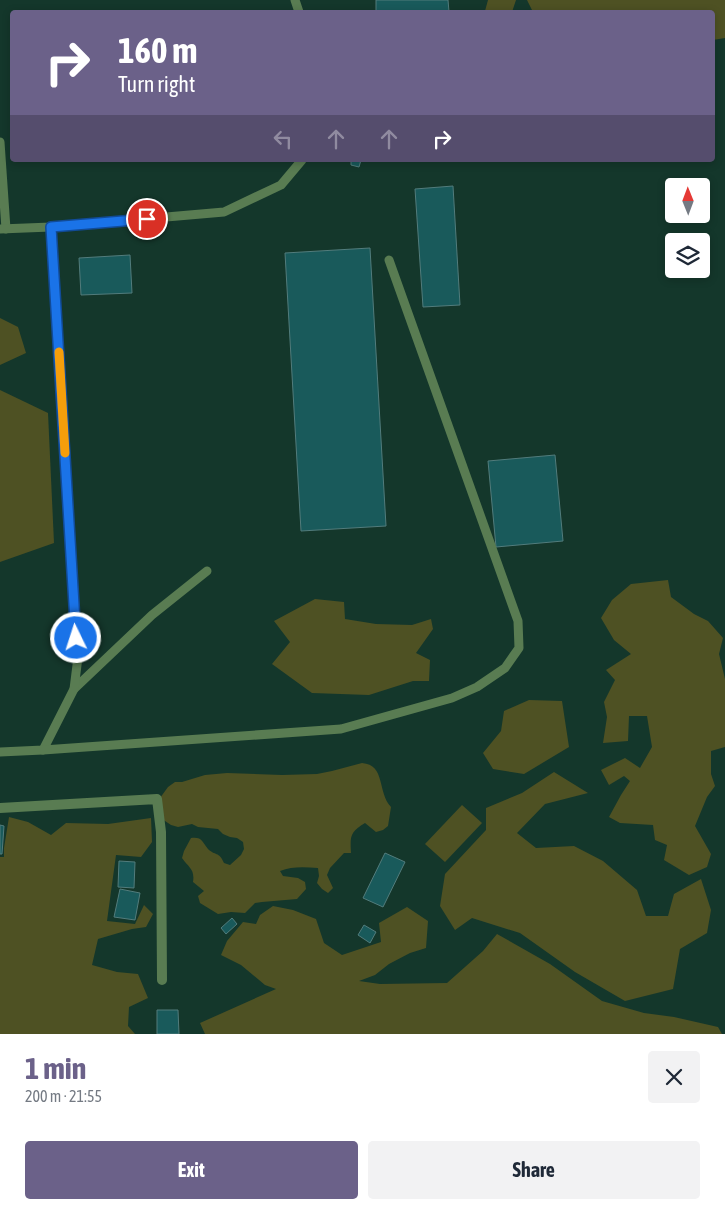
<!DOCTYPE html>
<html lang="en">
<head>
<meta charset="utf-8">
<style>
	:root { --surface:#fff; --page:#f2f2f3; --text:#1f2937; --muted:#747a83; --accent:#6b6189 }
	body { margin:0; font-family:"Asap Condensed",sans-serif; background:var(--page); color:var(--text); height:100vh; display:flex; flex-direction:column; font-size:19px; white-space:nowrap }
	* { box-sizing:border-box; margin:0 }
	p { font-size:16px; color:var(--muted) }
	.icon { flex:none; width:28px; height:28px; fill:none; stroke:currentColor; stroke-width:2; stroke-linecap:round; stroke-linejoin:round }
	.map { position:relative; height:1034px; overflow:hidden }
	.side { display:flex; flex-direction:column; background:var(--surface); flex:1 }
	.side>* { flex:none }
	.banner { position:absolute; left:10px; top:10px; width:705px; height:152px; border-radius:5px; box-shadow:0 2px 8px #0003; background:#6b6189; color:#fff; overflow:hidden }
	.needle { width:32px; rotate:359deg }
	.controls { position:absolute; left:665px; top:178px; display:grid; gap:10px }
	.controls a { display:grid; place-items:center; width:45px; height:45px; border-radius:5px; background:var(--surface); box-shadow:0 2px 8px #0003; font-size:25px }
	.pin { position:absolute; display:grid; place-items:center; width:42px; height:42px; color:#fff; margin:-21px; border:2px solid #fff; border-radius:50%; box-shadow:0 1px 5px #0007 }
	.me { position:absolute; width:55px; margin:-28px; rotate:356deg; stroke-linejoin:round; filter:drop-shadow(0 0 4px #0008) }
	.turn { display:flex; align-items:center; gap:18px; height:105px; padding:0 25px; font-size:22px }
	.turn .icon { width:65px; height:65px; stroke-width:2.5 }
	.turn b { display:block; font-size:35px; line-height:42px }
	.lanes { display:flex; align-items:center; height:48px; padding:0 25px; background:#0003; justify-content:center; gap:25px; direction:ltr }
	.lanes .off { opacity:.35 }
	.round { display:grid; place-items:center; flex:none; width:52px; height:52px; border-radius:5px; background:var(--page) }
	.headline { display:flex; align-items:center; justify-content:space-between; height:85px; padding:0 25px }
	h1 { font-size:30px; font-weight:700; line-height:38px; color:var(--accent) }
	.primary-button { display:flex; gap:10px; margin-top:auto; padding:10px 25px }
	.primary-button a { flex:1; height:58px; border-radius:5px; background:var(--accent); color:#fff; font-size:20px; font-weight:700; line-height:58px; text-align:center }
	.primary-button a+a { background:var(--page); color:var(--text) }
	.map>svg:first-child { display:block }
	.green { fill:#4e5123 }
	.building { fill:#195a5b; stroke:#527c7c }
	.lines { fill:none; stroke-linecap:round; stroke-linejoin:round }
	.service { stroke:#597c52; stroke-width:9 }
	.minor { stroke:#597c52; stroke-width:10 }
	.route-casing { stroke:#114b97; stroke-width:12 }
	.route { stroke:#1a73e8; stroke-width:9 }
	.slow { stroke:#f59e0b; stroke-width:9 }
</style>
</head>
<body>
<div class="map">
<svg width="725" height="1034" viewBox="0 0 725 1034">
	<rect width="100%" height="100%" fill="#14372b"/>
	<!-- green -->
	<g class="green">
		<path d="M488,0H516L512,12H487L485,11Z"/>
		<path d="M527,0H725V38L713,40L712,12H533Z"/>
		<path d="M0,318L18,327L26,353L0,365Z"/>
		<path d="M0,390L48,413L54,543L0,562Z"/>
		<path d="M668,580L671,597L694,614L708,621L723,638L719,654L725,679V747L711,751V774L715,786L707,797L695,826L711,854L707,867L689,875L664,860L667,845L655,840L653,825L620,823L609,817L621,795L630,781L624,776L609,785L601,770L625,758L640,768L652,747L647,716H629L628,741L603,743L607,717L604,702L615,680L606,670L631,654L614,640L601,618L612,600L631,584Z"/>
		<path d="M315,599L344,602L345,619L376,624L412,625L431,619L433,629L416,653L430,660L429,681H413L369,695L312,693L272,664L290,642L274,621Z"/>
		<path d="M529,700L562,701L569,747L524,774L493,769L483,753L501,731L504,711Z"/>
		<path d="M362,763C386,765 377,792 391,807L388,826L383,830L376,832L365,823C350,832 350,836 351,853H344L330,868L327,875L333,888L328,893L322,889L317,883L319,876L318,868C305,867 292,866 280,871L283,876L298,878L305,882L306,889L297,899L262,902L255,903L245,913L231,912L218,914L200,903L198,896L204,891L193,882C195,869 189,868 182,858L184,851L191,838C203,837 201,841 208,849C215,856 219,851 224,863L230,865L241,855L244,849L243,842L237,838L230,837L223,834L218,829L198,827L192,824L178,827L171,825L159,817L160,798L168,787L175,782H182L205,775L227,773L282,775L317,774L332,771Z"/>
		<path d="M554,772L588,793L545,804L517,833L536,848L574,846L603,861L637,890L646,916H668L674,894L701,879L711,910L707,933L680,949L673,989L625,1001L575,972L520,933L472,918L455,930L440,906L445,874L486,830V808L522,793Z"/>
		<path d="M462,805L482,823L445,862L425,844Z"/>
		<path d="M9,817L28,822L51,835L66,823L108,824L151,818L152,842L141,857L116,855L107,921L135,924L144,905L153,914L146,927L132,929L98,939L92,965L117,972L138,974L148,998L129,1007L128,1026L135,1034H0V857H4V848Z"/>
		<path d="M273,906L293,910L316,919L324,943L342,955L381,942L379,923L407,907L428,921L426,948L410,953L389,964L375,975L359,981L380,984L447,983L483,951L497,934L550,964L602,1001L644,1013L674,1017L718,1027L722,1034H205L200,1023L276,989L265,985L241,965L221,955L227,941L243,922L256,924L260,915Z"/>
	</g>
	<!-- building -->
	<g class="building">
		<path d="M376,0H448L449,12H376Z"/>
		<path d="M351,160H361L359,167L351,165Z"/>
		<path d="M453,186L460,305L423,307L415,189Z"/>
		<path d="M370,248L386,526L301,531L285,253Z"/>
		<path d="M130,255L132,293L81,295L79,258Z"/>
		<path d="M555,455L563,541L496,547L488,461Z"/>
		<path d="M0,825L4,826L2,854H0Z"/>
		<path d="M385,853L405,862L383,907L363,898Z"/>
		<path d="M119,861L135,862L134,888L118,887Z"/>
		<path d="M120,889L140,893L135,920L114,917Z"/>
		<path d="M232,918L237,924L226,934L221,928Z"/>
		<path d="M364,925L376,932L370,943L358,935Z"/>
		<path d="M157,1010H178L179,1034H157Z"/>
	</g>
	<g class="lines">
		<!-- service -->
		<g class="service">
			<path d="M295,0L299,12"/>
			<path d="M0,142L6,229"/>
			<path d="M0,229L51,227L224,212L281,185L302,160"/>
			<path d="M74,689L152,615L207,571"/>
			<path d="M43,750L74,689L78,657L51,227"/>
			<path d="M0,752L43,750L341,729L452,698L477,687L505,668L519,648L518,621L389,260"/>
		</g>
		<!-- minor -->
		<path class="minor" d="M0,808L157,799L161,832L162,980"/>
	</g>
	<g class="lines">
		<!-- route casing -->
		<g class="route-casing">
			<path id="route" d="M76,638L51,227L147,219"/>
		</g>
		<!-- route -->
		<use href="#route" class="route"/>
		<!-- slow -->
		<path class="slow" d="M59,352L65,453"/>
	</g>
</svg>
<div class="controls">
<a><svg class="needle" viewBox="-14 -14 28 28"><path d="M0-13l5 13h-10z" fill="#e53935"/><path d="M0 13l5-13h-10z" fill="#747a83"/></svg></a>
<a><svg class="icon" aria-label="layers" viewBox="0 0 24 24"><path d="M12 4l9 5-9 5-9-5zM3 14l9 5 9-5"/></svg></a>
</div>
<div class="pin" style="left:147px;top:219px;background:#d93025"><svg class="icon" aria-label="arrive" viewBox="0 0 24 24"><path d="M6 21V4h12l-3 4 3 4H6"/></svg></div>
<svg class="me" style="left:76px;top:638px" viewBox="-20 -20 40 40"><circle r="17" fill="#1a73e8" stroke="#fff" stroke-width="3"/><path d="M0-11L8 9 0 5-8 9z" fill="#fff"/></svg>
<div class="banner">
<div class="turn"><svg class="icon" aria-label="right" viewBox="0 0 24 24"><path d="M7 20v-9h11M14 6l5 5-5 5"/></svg><div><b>160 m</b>Turn right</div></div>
<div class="lanes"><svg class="icon off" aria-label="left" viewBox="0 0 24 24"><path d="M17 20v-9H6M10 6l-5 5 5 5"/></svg><svg class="icon off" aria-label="ahead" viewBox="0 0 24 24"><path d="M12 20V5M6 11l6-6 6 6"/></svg><svg class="icon off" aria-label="ahead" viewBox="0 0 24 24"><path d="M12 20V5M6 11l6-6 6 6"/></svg><svg class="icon" aria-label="right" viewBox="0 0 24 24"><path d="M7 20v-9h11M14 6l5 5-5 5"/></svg></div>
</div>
</div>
<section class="side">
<div class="headline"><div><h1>1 min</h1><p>200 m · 21:55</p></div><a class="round"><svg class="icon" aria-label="close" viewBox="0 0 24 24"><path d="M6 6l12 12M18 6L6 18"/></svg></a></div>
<div class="primary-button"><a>Exit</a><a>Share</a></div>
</section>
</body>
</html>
